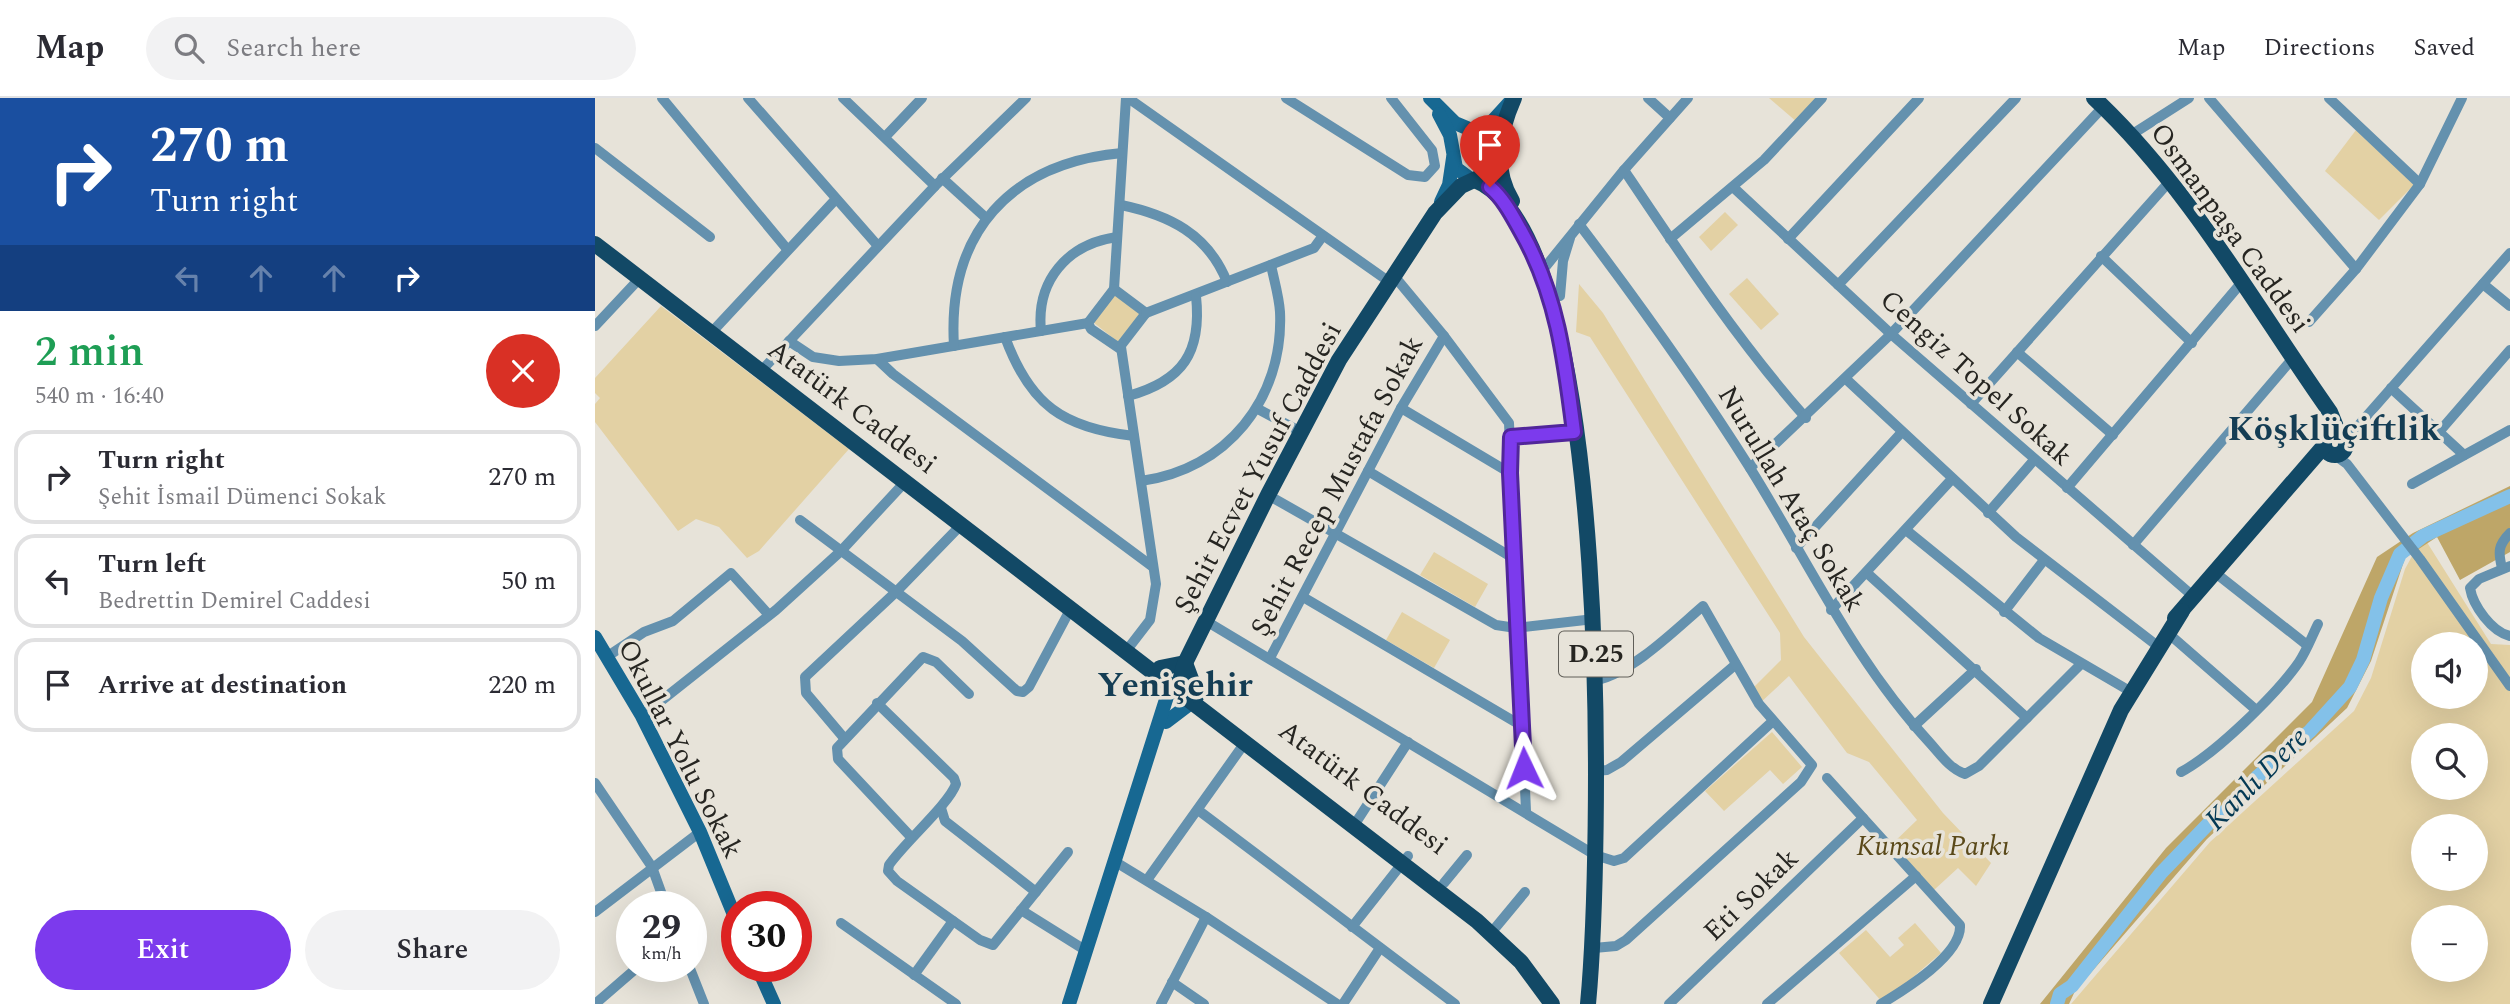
<!DOCTYPE html>
<html lang="en">
<head>
<meta charset="utf-8">
<style>
	:root { --surface:#fff; --page:#f2f2f3; --text:#2b2b33; --muted:#7c7c81; --line:#e1e1e2; --accent:#7c3aed }
	body { margin:0; font-family:Spectral,serif; background:var(--page); color:var(--text); height:100vh; display:flex; flex-direction:column; font-size:26px; white-space:nowrap }
	* { box-sizing:border-box; margin:0 }
	p { font-size:23px; color:var(--muted) }
	.icon { flex:none; width:38px; height:38px; fill:none; stroke:currentColor; stroke-width:2; stroke-linecap:round; stroke-linejoin:round }
	.map { position:relative; flex:1; overflow:hidden }
	.panel { display:flex; flex-direction:column; background:var(--surface); width:595px }
	.panel>* { flex:none }
	.top-card { background:#1a4fa0; color:#fff; overflow:hidden }
	.fabs { position:absolute; left:1816px; top:534px; display:grid; gap:14px }
	.fabs a { display:grid; place-items:center; width:77px; height:77px; border-radius:50%; background:var(--surface); box-shadow:0 7px 28px #0002; font-size:35px }
	.speed { position:absolute; left:21px; top:793px; display:flex; gap:14px; font-size:35px; font-weight:700; text-align:center }
	.speed>* { display:grid; place-content:center; width:91px; height:91px; border-radius:50%; background:var(--surface); box-shadow:0 7px 28px #0002; line-height:1 }
	.speed small { font-size:18px; font-weight:400 }
	.speed .limit { border:10px solid #d22; background:#fff; color:#111 }
	.pin { position:absolute; display:grid; place-items:center; width:60px; height:60px; color:#fff; margin:-72px -30px; border-radius:50% 50% 50% 0; rotate:-45deg; box-shadow:0 0 7px #0007 }
	.pin .icon { rotate:45deg }
	.me { position:absolute; width:77px; margin:-38px; rotate:358deg; stroke-linejoin:round; filter:drop-shadow(0 0 5px #0008) }
	.turn { display:flex; align-items:center; gap:24px; height:147px; padding:0 35px; font-size:32px }
	.turn .icon { width:91px; height:91px; stroke-width:2.5 }
	.turn b { display:block; font-size:49px; line-height:60px }
	.lanes { display:flex; align-items:center; height:66px; padding:0 35px; background:#0003; justify-content:center; gap:35px; direction:ltr }
	.lanes .off { opacity:.35 }
	.round { display:grid; place-items:center; flex:none; width:74px; height:74px; border-radius:37px; background:var(--page) }
	.headline { display:flex; align-items:center; justify-content:space-between; height:119px; padding:0 35px }
	h1 { font-size:42px; font-weight:600; line-height:52px; color:#1e9e55 }
	.cta { display:flex; gap:14px; margin-top:auto; padding:14px 35px }
	.cta a { flex:1; height:80px; border-radius:42px; background:var(--accent); color:#fff; font-size:28px; font-weight:600; line-height:80px; text-align:center }
	.cta a+a { background:var(--page); color:var(--text) }
	ul { padding:0; list-style:none }
	li { display:flex; align-items:center; gap:21px; height:94px; margin:0 14px 10px; padding:0 21px; border:4px solid var(--line); border-radius:21px }
	li div { flex:1 }
	li b { display:block; font-size:26px }
	li em { font-style:normal }
	header { display:flex; align-items:center; gap:42px; box-sizing:border-box; height:98px; padding:0 35px; background:var(--surface); border-bottom:2px solid var(--line) }
	header strong { font-size:33px }
	nav { display:flex; gap:38px; margin-inline-start:auto; font-size:24px }
	.search { width:490px; height:63px; background:var(--page); display:flex; align-items:center; gap:18px; box-sizing:border-box; padding:0 24px; border-radius:38px; color:var(--muted); font-size:26px }
	main { display:flex; flex:1; min-height:0 }
	.map>svg:first-child { display:block }
	.green { fill:#e3d1a4; fill-rule:evenodd }
	.forest { fill:#bea668 }
	.lines { fill:none; stroke-linecap:round; stroke-linejoin:round }
	.river { stroke:#83c1e9; stroke-width:14 }
	.street { stroke:#6491ae; stroke-width:10 }
	.secondary { stroke:#176892; stroke-width:14 }
	.primary { stroke:#124966; stroke-width:16 }
	.route-casing { stroke:#51269a; stroke-width:18 }
	.route { stroke:#7c3aed; stroke-width:12 }
	.labels { text-anchor:middle; dominant-baseline:central; stroke-width:7; stroke-linejoin:round; paint-order:stroke }
	.shield { fill:#e7e3d9; stroke:#605e58; stroke-width:2 }
	.shield-label { font-size:26px; font-weight:bold; fill:#262521 }
	.street-label { font-size:28px; fill:#262521; stroke:#e7e3d9 }
	.park-label { font-size:28px; font-style:italic; fill:#5a4919; stroke:#e7e3d9 }
	.water-label { font-size:30px; font-style:italic; fill:#043954; stroke:#e7e3d9 }
	.district-label { font-size:35px; font-weight:bold; fill:#143d54; stroke:#e7e3d9 }
</style>
</head>
<body>
<header>
<strong>Map</strong>
<div class="search"><svg class="icon" aria-label="search" viewBox="0 0 24 24"><circle cx="10" cy="10" r="6"/><path d="M15 15l6 6"/></svg>Search here</div>
<nav><a>Map</a><a>Directions</a><a>Saved</a></nav>
</header>
<main>
<section class="panel">
<div class="top-card">
<div class="turn"><svg class="icon" aria-label="right" viewBox="0 0 24 24"><path d="M7 20v-9h11M14 6l5 5-5 5"/></svg><div><b>270 m</b>Turn right</div></div>
<div class="lanes"><svg class="icon off" aria-label="left" viewBox="0 0 24 24"><path d="M17 20v-9H6M10 6l-5 5 5 5"/></svg><svg class="icon off" aria-label="ahead" viewBox="0 0 24 24"><path d="M12 20V5M6 11l6-6 6 6"/></svg><svg class="icon off" aria-label="ahead" viewBox="0 0 24 24"><path d="M12 20V5M6 11l6-6 6 6"/></svg><svg class="icon" aria-label="right" viewBox="0 0 24 24"><path d="M7 20v-9h11M14 6l5 5-5 5"/></svg></div>
</div>
<div class="headline"><div><h1>2 min</h1><p>540 m · 16:40</p></div><a class="round" style="background:#d93025;color:#fff"><svg class="icon" aria-label="close" viewBox="0 0 24 24"><path d="M6 6l12 12M18 6L6 18"/></svg></a></div>
<ul>
<li><svg class="icon" aria-label="right" viewBox="0 0 24 24"><path d="M7 20v-9h11M14 6l5 5-5 5"/></svg><div><b>Turn right</b><p>Şehit İsmail Dümenci Sokak</p></div><em>270 m</em></li>
<li><svg class="icon" aria-label="left" viewBox="0 0 24 24"><path d="M17 20v-9H6M10 6l-5 5 5 5"/></svg><div><b>Turn left</b><p>Bedrettin Demirel Caddesi</p></div><em>50 m</em></li>
<li><svg class="icon" aria-label="arrive" viewBox="0 0 24 24"><path d="M6 21V4h12l-3 4 3 4H6"/></svg><div><b>Arrive at destination</b></div><em>220 m</em></li>
</ul>
<div class="cta"><a>Exit</a><a>Share</a></div>
</section>
<div class="map">
<svg width="1915" height="906" viewBox="0 0 1915 906">
	<rect width="100%" height="100%" fill="#e7e3d9"/>
	<!-- green -->
	<g class="green">
		<path d="M1174,0H1223L1202,24Z"/>
		<path d="M1761,32L1819,87L1784,122L1730,73Z"/>
		<path d="M1130,114L1143,127L1116,153L1104,139Z"/>
		<path d="M1152,180L1184,216L1166,232L1134,196Z"/>
		<path d="M984,186L1008,215L1209,539L1348,715L1396,765L1381,788L1363,770L1339,792L1296,747L1322,722L1274,664L1252,655L1194,578L1164,606L1155,593L1186,562L1185,535L995,239L981,234Z"/>
		<path d="M519,196L545,216L523,244L498,224Z"/>
		<path d="M66,208L254,351L164,453L152,460L124,429L101,421L83,433L0,324V306L5,300L0,295V280Z"/>
		<path d="M1828,438L1896,546L1915,547V906H1476L1615,744L1759,613L1776,580L1810,471ZM1829,546H1881V598H1829ZM1829,637H1881V690H1829ZM1829,728H1881V780H1829ZM1829,819H1881V872H1829Z"/>
		<path d="M839,454L893,486L880,509L825,477Z"/>
		<path d="M807,514L855,542L839,570L791,542Z"/>
		<path d="M1177,634L1207,669L1188,686L1175,672L1129,713L1110,693Z"/>
		<path d="M1320,825L1346,855L1288,905L1244,855L1271,832L1295,859L1309,847L1303,840Z"/>
	</g>
	<!-- forest -->
	<path class="forest" d="M1915,388V454L1865,482L1842,439L1810,460L1776,563L1752,610L1612,741L1480,893L1474,906H1445L1571,750L1717,604L1782,459L1818,435Z"/>
	<g class="lines">
		<!-- river -->
		<path class="river" d="M1462,906L1465,896L1477,888L1566,775L1616,723L1635,710L1662,679L1715,633L1755,589L1768,562L1786,500L1805,456L1828,438L1915,398"/>
		<!-- street -->
		<g class="street">
			<path d="M67,0L192,151"/>
			<path d="M153,0L283,148"/>
			<path d="M248,0L340,88"/>
			<path d="M533,0L796,185"/>
			<path d="M691,0L813,77L830,79L840,68L837,52L796,0"/>
			<path d="M1053,0L1075,20"/>
			<path d="M1614,0L1761,171"/>
			<path d="M1734,0L1825,86"/>
			<path d="M1536,37L1594,0"/>
			<path d="M290,39L327,0"/>
			<path d="M0,50L115,139"/>
			<path d="M1029,72C1086,157 1143,243 1211,320"/>
			<path d="M347,80L391,120"/>
			<path d="M1139,90L1296,236L1599,499"/>
			<path d="M526,107C574,117 613,136 632,184"/>
			<path d="M984,126C1044,205 1102,286 1155,370C1213,463 1259,563 1335,645C1345,656 1355,671 1370,676L1384,668L1485,567"/>
			<path d="M1075,141L1169,62L1227,0"/>
			<path d="M1193,141L1324,0"/>
			<path d="M1506,158L1597,245"/>
			<path d="M947,173L1029,72L1093,0"/>
			<path d="M800,179L849,238L914,325L931,713"/>
			<path d="M1888,186L1915,208"/>
			<path d="M1243,187L1421,0"/>
			<path d="M519,191L531,0"/>
			<path d="M519,191L551,215L524,250L496,231L493,225Z"/>
			<path d="M965,198L968,163L975,140"/>
			<path d="M551,215L719,150L727,139"/>
			<path d="M1714,224L1761,171L1825,86L1867,0"/>
			<path d="M0,228L45,180"/>
			<path d="M446,233C441,183 472,146 522,139"/>
			<path d="M116,235L240,102"/>
			<path d="M410,239C435,307 468,330 539,338"/>
			<path d="M194,243L218,259L244,263L282,261L493,225"/>
			<path d="M359,248C352,135 415,65 527,55"/>
			<path d="M526,249L561,486L555,522L535,548"/>
			<path d="M1422,254L1518,337"/>
			<path d="M282,261L298,276L558,469"/>
			<path d="M166,273L340,88L431,0"/>
			<path d="M1251,281L1421,439L1560,546"/>
			<path d="M1796,290L1869,357"/>
			<path d="M533,298C588,283 607,254 601,198"/>
			<path d="M1376,306L1574,84"/>
			<path d="M806,310L915,375"/>
			<path d="M663,311L706,334"/>
			<path d="M1844,334L1915,252"/>
			<path d="M916,339L979,334"/>
			<path d="M1751,349L1762,329L1915,155"/>
			<path d="M1741,358L1752,366L1825,461L1915,588"/>
			<path d="M1155,370L1296,236L1508,9"/>
			<path d="M773,373L918,460"/>
			<path d="M546,383C631,372 689,301 685,214C684,198 679,182 676,167"/>
			<path d="M1817,386L1915,332"/>
			<path d="M1472,390L1647,184"/>
			<path d="M673,397L901,527L921,530L999,521"/>
			<path d="M1393,415L1439,362"/>
			<path d="M205,422L367,543L422,593L428,594L434,589L476,510"/>
			<path d="M1311,432L1444,540L1533,592"/>
			<path d="M1538,447L1698,260"/>
			<path d="M1201,450L1306,335"/>
			<path d="M1915,468L1884,481L1875,490C1878,508 1897,534 1915,538"/>
			<path d="M1907,470C1903,454 1903,447 1915,435"/>
			<path d="M1618,473L1712,547"/>
			<path d="M1272,475L1432,620"/>
			<path d="M708,499L927,628"/>
			<path d="M1236,512L1356,382"/>
			<path d="M1409,514L1449,462"/>
			<path d="M611,523L1000,757L1019,763L1029,760L1178,623"/>
			<path d="M1574,536L1660,611"/>
			<path d="M13,558L49,534L78,523L136,475L174,517"/>
			<path d="M675,560L806,310L849,238"/>
			<path d="M282,605L359,680L361,686C354,706 309,745 294,767L293,773L302,783L385,842L398,847L473,754"/>
			<path d="M47,618L181,512L246,453L310,384"/>
			<path d="M1319,628L1381,571"/>
			<path d="M249,640L211,595L210,579L302,493L367,426"/>
			<path d="M1000,673L1012,672L1026,664L1140,567"/>
			<path d="M1586,674C1620,656 1682,596 1704,564C1712,552 1717,538 1723,526"/>
			<path d="M1232,680L1365,827C1367,857 1309,892 1286,906"/>
			<path d="M0,685L57,769L71,808"/>
			<path d="M346,710L350,723L441,794"/>
			<path d="M603,712L860,906"/>
			<path d="M758,729L813,644"/>
			<path d="M316,739L243,661L242,650L328,559L341,564L374,596"/>
			<path d="M519,763L611,819L742,906"/>
			<path d="M552,782L649,646"/>
			<path d="M849,785L872,757"/>
			<path d="M426,812L490,852"/>
			<path d="M0,814L105,734"/>
			<path d="M246,825L361,906"/>
			<path d="M757,829L813,758"/>
			<path d="M901,829L930,794"/>
			<path d="M999,850L1021,848L1031,842L1206,684L1217,667L1164,606L1108,508C1080,532 1038,574 1002,582"/>
			<path d="M94,868L109,906"/>
			<path d="M319,877L358,823"/>
			<path d="M577,884L609,906"/>
			<path d="M0,906L44,868"/>
			<path d="M566,906L611,819"/>
			<path d="M748,906L785,850"/>
			<path d="M1074,906L1268,720"/>
			<path d="M1172,906L1321,778"/>
		</g>
		<!-- secondary -->
		<g class="secondary">
			<path d="M835,0L860,25L879,33L895,26L915,4"/>
			<path d="M844,16L855,37L861,70L877,82"/>
			<path d="M846,104L854,87L858,60"/>
			<path d="M0,539L47,618L105,734L142,824"/>
			<path d="M571,624L596,605"/>
			<path d="M162,868L179,906"/>
			<path d="M474,906L575,589"/>
		</g>
		<!-- primary -->
		<g class="primary">
			<path d="M1499,0C1595,90 1660,208 1735,314L1744,336"/>
			<path d="M880,82C1021,139 1006,768 993,906"/>
			<path d="M917,103C897,70 904,34 919,0"/>
			<path d="M0,146L882,823L926,864L957,906"/>
			<circle cx="1740" cy="346" r="11"/>
			<path d="M1580,520L1729,348"/>
			<path d="M590,565L602,597"/>
			<path d="M565,570L590,565"/>
			<path d="M582,594L590,565L673,397L744,262L840,115L866,88L896,74L905,50"/>
			<path d="M1396,906L1526,612L1587,513"/>
		</g>
	</g>
	<g class="lines">
		<!-- route casing -->
		<g class="route-casing">
			<path id="route" d="M895,89C909,101 917,117 926,133C962,196 970,262 979,334L916,339L915,375L929,670"/>
		</g>
		<!-- route -->
		<use href="#route" class="route"/>
	</g>
	<g class="labels">
		<!-- shield labels -->
		<rect class="shield" x="964" y="533.5" width="74" height="45" rx="5"/>
		<g class="shield-label">
			<text x="1001" y="556">D.25</text>
		</g>
		<!-- street labels -->
		<g class="street-label">
			<text transform="translate(1635 130) rotate(54)">Osmanpaşa Caddesi</text>
			<text transform="translate(1381 280) rotate(42)">Cengiz Topel Sokak</text>
			<text transform="translate(257 309) rotate(37)">Atatürk Caddesi</text>
			<text transform="translate(663 370) rotate(-62)">Şehit Ecvet Yusuf Caddesi</text>
			<text transform="translate(742 388) rotate(-62)">Şehit Recep Mustafa Sokak</text>
			<text transform="translate(1196 401) rotate(59)">Nurullah Ataç Sokak</text>
			<text transform="translate(85 651) rotate(63)">Okullar Yolu Sokak</text>
			<text transform="translate(768 690) rotate(37)">Atatürk Caddesi</text>
			<text transform="translate(1156 797) rotate(-44)">Eti Sokak</text>
		</g>
		<!-- park labels -->
		<g class="park-label">
			<text x="1338" y="748">Kumsal Parkı</text>
		</g>
		<!-- water labels -->
		<g class="water-label">
			<text transform="translate(1662 681) rotate(-45)">Kanlı Dere</text>
		</g>
		<!-- district labels -->
		<g class="district-label">
			<text x="1739" y="331">Köşklüçiftlik</text>
			<text x="580" y="587">Yenişehir</text>
		</g>
	</g>
</svg>
<div class="fabs">
<a><svg class="icon" aria-label="sound" viewBox="0 0 24 24"><path d="M4 9h4l5-4v14l-5-4H4zM17 9q2 3 0 6"/></svg></a>
<a><svg class="icon" aria-label="search" viewBox="0 0 24 24"><circle cx="10" cy="10" r="6"/><path d="M15 15l6 6"/></svg></a>
<a>+</a>
<a>−</a>
</div>
<div class="speed"><div>29<small>km/h</small></div><div class="limit">30</div></div>
<div class="pin" style="left:895px;top:89px;background:#d93025"><svg class="icon" aria-label="arrive" viewBox="0 0 24 24"><path d="M6 21V4h12l-3 4 3 4H6"/></svg></div>
<svg class="me" style="left:929px;top:670px" viewBox="-20 -20 40 40"><path d="M0-17L14 15 0 8-14 15z" fill="#7c3aed" stroke="#fff" stroke-width="4"/></svg>
</div>
</main>
</body>
</html>
